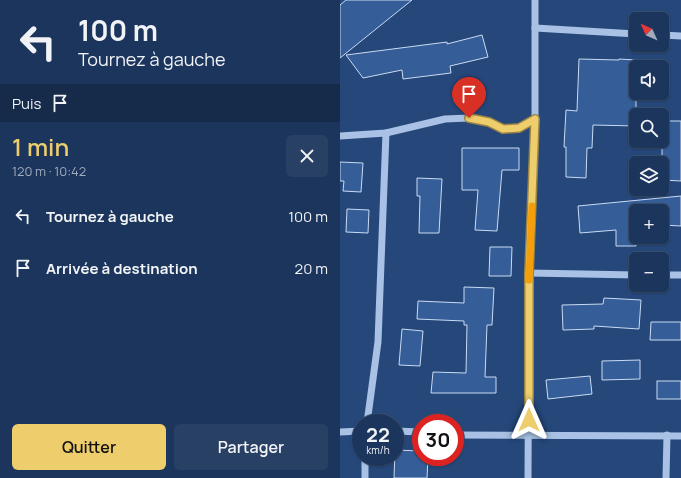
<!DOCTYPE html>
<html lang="fr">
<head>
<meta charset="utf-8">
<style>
	:root { --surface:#1c355c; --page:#294065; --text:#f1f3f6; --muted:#a0abbb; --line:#3a5072; --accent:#edcd6c }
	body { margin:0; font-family:Manrope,sans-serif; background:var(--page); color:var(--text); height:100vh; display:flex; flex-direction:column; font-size:15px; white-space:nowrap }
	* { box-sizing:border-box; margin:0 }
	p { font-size:13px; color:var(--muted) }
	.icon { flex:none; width:22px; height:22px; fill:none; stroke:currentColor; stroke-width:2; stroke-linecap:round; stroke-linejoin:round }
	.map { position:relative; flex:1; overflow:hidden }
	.panel { display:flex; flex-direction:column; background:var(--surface); width:340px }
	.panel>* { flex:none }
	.banner { background:#1c355c; color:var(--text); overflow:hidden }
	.needle { width:26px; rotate:315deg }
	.tools { position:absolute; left:289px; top:12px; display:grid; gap:8px }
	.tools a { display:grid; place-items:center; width:40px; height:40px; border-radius:6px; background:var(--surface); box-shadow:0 1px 3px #0004,0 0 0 1px var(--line); font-size:20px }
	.speed { position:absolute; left:12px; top:414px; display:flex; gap:8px; font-size:20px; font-weight:700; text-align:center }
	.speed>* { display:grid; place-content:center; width:52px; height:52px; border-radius:50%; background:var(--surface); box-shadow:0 1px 3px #0004,0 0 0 1px var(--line); line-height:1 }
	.speed small { font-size:10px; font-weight:400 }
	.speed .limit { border:6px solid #d22; background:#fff; color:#111 }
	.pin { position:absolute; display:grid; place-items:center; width:34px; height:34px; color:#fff; margin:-41px -17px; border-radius:50% 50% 50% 0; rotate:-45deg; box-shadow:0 0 4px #0007 }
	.pin .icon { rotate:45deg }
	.me { position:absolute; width:44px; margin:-22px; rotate:0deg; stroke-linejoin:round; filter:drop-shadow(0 0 3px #0008) }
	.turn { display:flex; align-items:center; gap:14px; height:84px; padding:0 12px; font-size:18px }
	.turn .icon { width:52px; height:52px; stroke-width:2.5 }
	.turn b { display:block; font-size:28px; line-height:34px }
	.then { display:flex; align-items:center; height:38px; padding:0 12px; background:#0003; gap:8px; font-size:15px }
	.round { display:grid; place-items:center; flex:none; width:42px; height:42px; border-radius:6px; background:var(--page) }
	.overview { display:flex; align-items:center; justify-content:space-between; height:68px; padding:0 12px }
	h1 { font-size:24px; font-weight:600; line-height:30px; color:var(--accent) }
	.action { display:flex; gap:8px; margin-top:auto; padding:8px 12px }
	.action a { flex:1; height:46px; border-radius:6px; background:var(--accent); color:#111; font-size:16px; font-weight:600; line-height:46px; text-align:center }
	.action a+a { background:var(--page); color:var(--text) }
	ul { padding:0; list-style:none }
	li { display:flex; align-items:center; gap:12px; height:52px; padding:0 12px }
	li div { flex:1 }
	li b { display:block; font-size:15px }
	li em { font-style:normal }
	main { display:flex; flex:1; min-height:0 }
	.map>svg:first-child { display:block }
	.building { fill:#355d97; stroke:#cadbf3 }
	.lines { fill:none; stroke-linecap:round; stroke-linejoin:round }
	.minor { stroke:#a8c1e4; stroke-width:7 }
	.route-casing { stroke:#9a8546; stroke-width:10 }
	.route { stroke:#edcd6c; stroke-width:7 }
	.slow { stroke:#f59e0b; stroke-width:7 }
</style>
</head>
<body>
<main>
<section class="panel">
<div class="banner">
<div class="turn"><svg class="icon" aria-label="left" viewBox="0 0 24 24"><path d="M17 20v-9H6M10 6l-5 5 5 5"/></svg><div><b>100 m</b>Tournez à gauche</div></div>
<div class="then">Puis<svg class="icon" aria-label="arrive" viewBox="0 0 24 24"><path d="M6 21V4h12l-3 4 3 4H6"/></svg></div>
</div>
<div class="overview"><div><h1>1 min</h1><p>120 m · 10:42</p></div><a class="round"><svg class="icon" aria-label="close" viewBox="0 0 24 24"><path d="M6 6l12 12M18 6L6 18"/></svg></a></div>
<ul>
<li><svg class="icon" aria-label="left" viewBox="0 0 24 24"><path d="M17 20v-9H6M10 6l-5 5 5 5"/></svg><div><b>Tournez à gauche</b></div><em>100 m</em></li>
<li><svg class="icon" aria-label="arrive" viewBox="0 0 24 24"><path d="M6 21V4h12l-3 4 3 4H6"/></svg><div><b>Arrivée à destination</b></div><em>20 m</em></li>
</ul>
<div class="action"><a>Quitter</a><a>Partager</a></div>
</section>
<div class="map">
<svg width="341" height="478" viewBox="0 0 341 478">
	<rect width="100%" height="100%" fill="#25477a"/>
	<!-- building -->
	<g class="building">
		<path d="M6,0H72L0,58V5Z"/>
		<path d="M142,35L148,57L110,66L111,73L63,79L62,70L23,78L6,55L107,42V44Z"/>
		<path d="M239,59L279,60V59L296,60V126L253,125L252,148H247L246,178L226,177V147H224L226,110L237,111Z"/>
		<path d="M307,113L325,114V121H341V181L322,180V142H306L322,141V115H307Z"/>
		<path d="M122,148H179V170H162L157,231L135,230L138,190H122Z"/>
		<path d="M0,162L23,163L21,192L3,191L4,181H0Z"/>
		<path d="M77,178L102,179L99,233H79L80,196H77Z"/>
		<path d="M341,196V226L322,225V211H296V246H276V230L240,233L238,206Z"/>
		<path d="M7,209L29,210L28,233L6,232Z"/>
		<path d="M150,247H172L171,276H149Z"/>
		<path d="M124,287L154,288L152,325H147L145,377H156V393H91L93,372L126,373L127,325H124V321L77,319L78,301L124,303Z"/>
		<path d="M264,298L301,300L299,329L254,326V329L223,330L222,305L263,304Z"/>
		<path d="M311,322H341V340H310Z"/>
		<path d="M62,329L83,331L80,366L59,365Z"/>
		<path d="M300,360V379L262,380V361Z"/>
		<path d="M250,376L252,394L208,399L206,380Z"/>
		<rect x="317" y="381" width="24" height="18"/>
		<path d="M55,450L81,451V457H88L87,478H54Z"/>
	</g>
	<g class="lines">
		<!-- minor -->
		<g class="minor">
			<path d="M195,28L296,34"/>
			<path d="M322,35L341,36"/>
			<path d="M0,136L46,133L105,119L129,118L149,122L163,129L179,128L195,119"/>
			<path d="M189,273L296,275"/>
			<path d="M322,275H341"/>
			<path d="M27,423L38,342L46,133"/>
			<path d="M55,431L81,432"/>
			<path d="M0,432L21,431"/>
			<path d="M115,435L341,436"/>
			<path d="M25,478V457"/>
			<path d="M188,478L189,273L195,119V0"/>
			<path d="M326,478L327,435"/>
		</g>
	</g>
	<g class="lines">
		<!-- route casing -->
		<g class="route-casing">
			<path id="route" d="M129,118L149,122L163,129L179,128L195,119L189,274V420"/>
		</g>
		<!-- route -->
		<use href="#route" class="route"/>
		<!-- slow -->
		<path class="slow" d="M189,280L192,206"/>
	</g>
</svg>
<div class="tools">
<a><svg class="needle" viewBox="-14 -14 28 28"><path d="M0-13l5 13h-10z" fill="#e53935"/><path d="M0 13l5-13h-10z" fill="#a0abbb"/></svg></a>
<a><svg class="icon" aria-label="sound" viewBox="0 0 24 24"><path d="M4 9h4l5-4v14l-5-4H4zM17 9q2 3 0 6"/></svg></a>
<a><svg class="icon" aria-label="search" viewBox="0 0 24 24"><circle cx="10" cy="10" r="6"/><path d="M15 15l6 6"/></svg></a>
<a><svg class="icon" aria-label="layers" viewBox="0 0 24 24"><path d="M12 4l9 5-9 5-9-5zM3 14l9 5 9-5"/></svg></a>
<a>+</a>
<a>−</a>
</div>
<div class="speed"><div>22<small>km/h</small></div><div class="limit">30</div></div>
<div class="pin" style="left:129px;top:118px;background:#d93025"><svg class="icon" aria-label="arrive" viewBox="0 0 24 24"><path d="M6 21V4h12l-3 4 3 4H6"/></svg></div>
<svg class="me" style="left:189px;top:420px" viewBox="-20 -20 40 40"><path d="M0-17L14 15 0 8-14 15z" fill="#edcd6c" stroke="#fff" stroke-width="4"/></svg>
</div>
</main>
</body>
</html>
